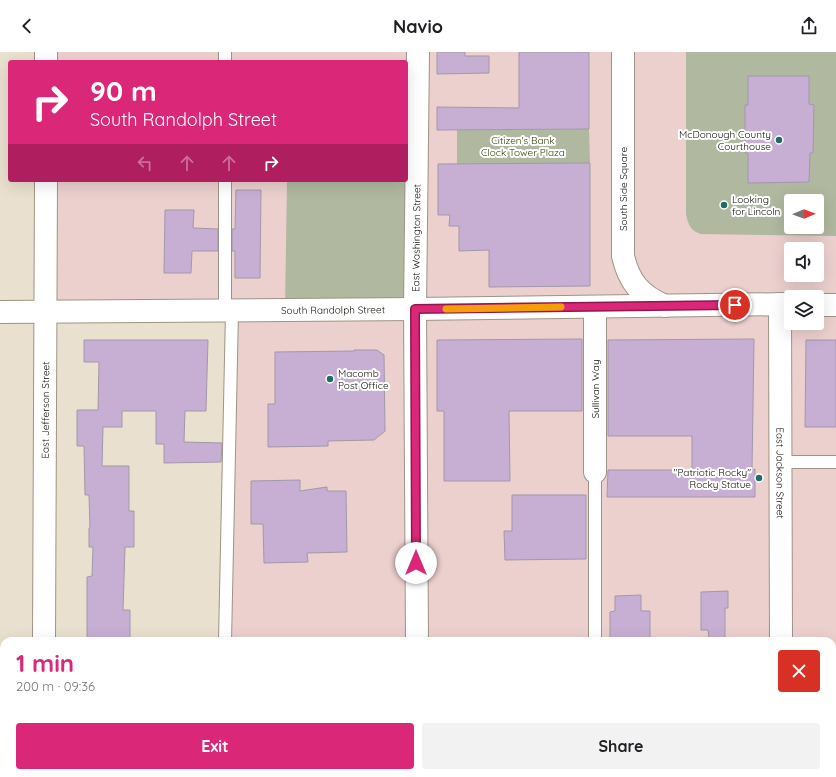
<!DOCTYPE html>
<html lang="en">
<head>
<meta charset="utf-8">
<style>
	:root { --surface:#fff; --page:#f2f2f2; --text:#202124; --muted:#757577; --accent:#db2777 }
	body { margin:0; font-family:Quicksand,sans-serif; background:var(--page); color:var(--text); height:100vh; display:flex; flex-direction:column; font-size:15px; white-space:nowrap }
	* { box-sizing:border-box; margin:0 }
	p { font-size:13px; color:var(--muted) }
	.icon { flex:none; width:22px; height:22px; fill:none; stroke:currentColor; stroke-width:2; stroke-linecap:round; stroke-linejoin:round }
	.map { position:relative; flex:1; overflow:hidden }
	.drawer { position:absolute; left:0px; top:585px; width:836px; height:140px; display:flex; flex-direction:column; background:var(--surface); border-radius:12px 12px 0 0; box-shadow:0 4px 16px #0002 }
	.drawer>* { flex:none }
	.hud { position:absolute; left:8px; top:8px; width:400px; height:122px; border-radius:4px; box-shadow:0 4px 16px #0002; background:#db2777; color:#fff; overflow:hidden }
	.needle { width:26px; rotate:89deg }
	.tools { position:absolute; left:784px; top:142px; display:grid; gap:8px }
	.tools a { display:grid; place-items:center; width:40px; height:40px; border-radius:4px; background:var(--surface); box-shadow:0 4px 16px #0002; font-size:20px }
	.pin { position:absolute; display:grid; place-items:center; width:34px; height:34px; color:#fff; margin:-17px; border:2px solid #fff; border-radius:50%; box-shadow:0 1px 4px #0007 }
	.me { position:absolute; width:44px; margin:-22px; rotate:0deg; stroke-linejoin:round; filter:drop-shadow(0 0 3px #0008) }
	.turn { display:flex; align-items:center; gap:14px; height:84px; padding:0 16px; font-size:18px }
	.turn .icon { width:52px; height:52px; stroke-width:2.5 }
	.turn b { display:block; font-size:28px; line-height:34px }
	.lanes { display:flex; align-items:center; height:38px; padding:0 16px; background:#0003; justify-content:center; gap:20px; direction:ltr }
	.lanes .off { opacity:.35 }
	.round { display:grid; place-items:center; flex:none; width:42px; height:42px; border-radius:4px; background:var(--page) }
	.head { display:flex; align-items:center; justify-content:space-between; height:68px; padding:0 16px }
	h1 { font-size:24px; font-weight:800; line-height:30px; color:var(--accent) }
	.cta { display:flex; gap:8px; margin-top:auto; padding:8px 16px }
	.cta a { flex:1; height:46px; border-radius:4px; background:var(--accent); color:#fff; font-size:16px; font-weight:800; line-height:46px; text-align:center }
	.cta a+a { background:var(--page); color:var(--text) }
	header { display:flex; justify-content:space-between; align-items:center; height:52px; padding:0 16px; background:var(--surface); font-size:18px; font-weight:800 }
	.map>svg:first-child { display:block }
	.commercial { fill:#ebd0ce; fill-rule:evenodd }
	.green { fill:#b0b89f; fill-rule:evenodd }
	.building { fill:#c6afd3; stroke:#a298a7 }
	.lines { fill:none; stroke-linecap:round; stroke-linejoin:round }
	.lane-casing { stroke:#9e9485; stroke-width:14 }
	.street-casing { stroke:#9e9485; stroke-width:24 }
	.secondary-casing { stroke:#9e9485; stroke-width:24 }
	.highway-casing { stroke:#9e9485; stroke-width:24 }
	.lane { stroke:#fff; stroke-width:12 }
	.street { stroke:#fff; stroke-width:22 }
	.secondary { stroke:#fff; stroke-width:22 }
	.highway { stroke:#fff; stroke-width:22 }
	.route-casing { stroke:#8e194d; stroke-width:10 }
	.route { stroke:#db2777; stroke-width:7 }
	.slow { stroke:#f59e0b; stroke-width:7 }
	.poi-dot { fill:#226b64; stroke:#fff; stroke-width:1.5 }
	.labels { text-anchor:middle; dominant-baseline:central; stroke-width:4; stroke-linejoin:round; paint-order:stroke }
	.poi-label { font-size:10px; fill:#120f09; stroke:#fff; text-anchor:end }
	.park-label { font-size:10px; fill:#344100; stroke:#fff }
	.street-label { font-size:10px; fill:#120f09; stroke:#fff }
</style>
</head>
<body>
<header><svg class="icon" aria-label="back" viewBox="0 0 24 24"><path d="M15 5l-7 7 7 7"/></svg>Navio<svg class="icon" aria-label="share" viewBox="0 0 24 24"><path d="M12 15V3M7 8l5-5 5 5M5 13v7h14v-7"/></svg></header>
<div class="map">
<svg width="836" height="725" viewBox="0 0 836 725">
	<rect width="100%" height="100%" fill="#eae0cf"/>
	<!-- commercial -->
	<path class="commercial" d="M46,0H836V725H225V721H832V589H225L232,259L46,260V128H406V10H46ZM791,149H817V175H791ZM791,197H817V223H791ZM791,245H817V271H791Z"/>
	<!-- green -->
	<g class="green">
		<path d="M686,0H836V184L701,182C691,179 688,173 686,162ZM791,149H817V175H791Z"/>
		<path d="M589,77L590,111L457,112V78Z"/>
		<path d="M287,128H406L415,257L285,258Z"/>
	</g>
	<!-- building -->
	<g class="building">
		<path d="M437,0H465V4H489V21L437,22Z"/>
		<path d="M519,0H589V77L437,78V55L519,56Z"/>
		<path d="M748,24H809V52L814,53L813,101H810L809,130L748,131V101H745V53H748Z"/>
		<path d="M590,111V234L489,235V198L459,199V174H449L450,163H438V112Z"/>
		<path d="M236,138H261L260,226H235V199H232V177H235Z"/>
		<path d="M165,158H194L193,176L218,177V199H192L191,221H164Z"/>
		<path d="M582,287V359H509L510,429H444V359H437V288Z"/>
		<path d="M754,287L752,418L755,417V445H607L608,418H692V384H608V288Z"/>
		<path d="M84,288H208L206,359H185L184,390L222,391L221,410L164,411V392H156V359H122V375H103L102,414H129V459H134V495H125L123,558H130V587H87V525L92,524L93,495H89V476H90L89,443H85L84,394H77V358H98L99,310H84Z"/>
		<path d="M806,288H836V375H805Z"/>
		<path d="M354,298H377L384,303L385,379L374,388L328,389V394L268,395V352H275V300L354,299Z"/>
		<path d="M300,428V439L327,435V439H346L347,500L307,501L308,510L264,511L263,472H251V429Z"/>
		<path d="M512,443H586V507L505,508L504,479H512Z"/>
		<path d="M728,539V556H725V587H709L708,578H701V540Z"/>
		<path d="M641,543V559H650V589H611V586H610V560L615,559V544Z"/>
	</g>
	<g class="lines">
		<!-- lane casing -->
		<g class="lane-casing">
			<g id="lane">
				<path d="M225,10V0"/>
				<path d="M225,259V128"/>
				<path d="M780,410H836"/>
				<path d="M225,589L232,259"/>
				<path d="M595,589V420"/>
				<path d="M225,721V725"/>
				<path d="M595,725V721"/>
			</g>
		</g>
		<!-- street casing -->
		<g class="street-casing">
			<g id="street">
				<path d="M46,10V0"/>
				<path d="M595,420V255"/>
				<path id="s1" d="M44,589L46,128"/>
				<path id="s2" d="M417,589L415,257L418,0"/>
				<path d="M0,631H4"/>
				<path d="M418,721V725"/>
				<path d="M44,725V721"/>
			</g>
		</g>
		<!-- secondary casing -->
		<g class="secondary-casing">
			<g id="secondary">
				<path d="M623,0V204C629,230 640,243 665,254"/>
				<path id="s3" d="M780,252L781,589"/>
				<path d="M817,253H836"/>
				<path id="s4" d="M0,260L415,257L791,252"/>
			</g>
		</g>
		<!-- highway casing -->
		<g class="highway-casing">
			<g id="highway">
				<path d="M832,632H836"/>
				<path d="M832,663L836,660"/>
				<path d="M781,725V721"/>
				<path d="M810,725V721"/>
			</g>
		</g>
		<!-- lane -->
		<use href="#lane" class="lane"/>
		<!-- street -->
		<use href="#street" class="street"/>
		<!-- secondary -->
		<use href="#secondary" class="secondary"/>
		<!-- highway -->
		<use href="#highway" class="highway"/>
	</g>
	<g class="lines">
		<!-- route casing -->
		<g class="route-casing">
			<path id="route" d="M416,511L415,257L735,253"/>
		</g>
		<!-- route -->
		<use href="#route" class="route"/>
		<!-- slow -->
		<path class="slow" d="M446,257L561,255"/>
	</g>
	<!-- markers -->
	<g class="poi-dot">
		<circle cx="779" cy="88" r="4"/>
		<circle cx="724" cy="153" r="4"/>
		<circle cx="330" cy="327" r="4"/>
		<circle cx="759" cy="426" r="4"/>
	</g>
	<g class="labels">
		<!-- poi labels -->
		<g class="poi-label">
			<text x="771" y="82">McDonough County<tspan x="771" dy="12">Courthouse</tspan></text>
			<text x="732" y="147" text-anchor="start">Looking<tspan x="732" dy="12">for Lincoln</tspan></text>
			<text x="338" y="321" text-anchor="start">Macomb<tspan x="338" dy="12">Post Office</tspan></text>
			<text x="751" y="420">"Patriotic Rocky"<tspan x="751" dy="12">Rocky Statue</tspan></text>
		</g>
		<!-- park labels -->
		<g class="park-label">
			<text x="523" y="88">Citizen's Bank<tspan x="523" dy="12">Clock Tower Plaza</tspan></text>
		</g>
		<!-- street labels -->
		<g class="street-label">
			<text transform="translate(623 137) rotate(-90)">South Side Square</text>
			<text stroke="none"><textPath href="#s2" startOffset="403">East Washington Street</textPath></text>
			<text stroke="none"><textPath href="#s4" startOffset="333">South Randolph Street</textPath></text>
			<text transform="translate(595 337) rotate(-90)">Sullivan Way</text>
			<text stroke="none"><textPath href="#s1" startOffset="231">East Jefferson Street</textPath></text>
			<text stroke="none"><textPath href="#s3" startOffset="169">East Jackson Street</textPath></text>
		</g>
	</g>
</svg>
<div class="tools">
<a><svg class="needle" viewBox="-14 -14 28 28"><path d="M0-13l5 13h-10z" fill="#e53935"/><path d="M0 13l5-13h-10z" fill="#757577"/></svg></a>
<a><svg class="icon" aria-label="sound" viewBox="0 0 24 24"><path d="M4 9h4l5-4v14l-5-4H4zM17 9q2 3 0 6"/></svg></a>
<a><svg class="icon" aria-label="layers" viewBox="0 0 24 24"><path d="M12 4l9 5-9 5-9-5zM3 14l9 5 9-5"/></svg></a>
</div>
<div class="pin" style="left:735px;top:253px;background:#d93025"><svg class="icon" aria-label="arrive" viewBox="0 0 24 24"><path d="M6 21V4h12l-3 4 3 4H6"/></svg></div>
<svg class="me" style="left:416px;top:511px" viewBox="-20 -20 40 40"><circle r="19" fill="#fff"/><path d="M0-13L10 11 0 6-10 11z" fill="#db2777"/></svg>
<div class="hud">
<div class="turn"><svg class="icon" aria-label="right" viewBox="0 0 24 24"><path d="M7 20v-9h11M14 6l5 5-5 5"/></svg><div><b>90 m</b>South Randolph Street</div></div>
<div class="lanes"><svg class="icon off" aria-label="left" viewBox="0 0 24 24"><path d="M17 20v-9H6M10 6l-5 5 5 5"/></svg><svg class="icon off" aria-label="ahead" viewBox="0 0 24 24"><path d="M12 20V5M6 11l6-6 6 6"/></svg><svg class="icon off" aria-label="ahead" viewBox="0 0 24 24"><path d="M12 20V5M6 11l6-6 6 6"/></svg><svg class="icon" aria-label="right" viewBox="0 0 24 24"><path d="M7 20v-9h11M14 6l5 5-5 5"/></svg></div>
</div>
<section class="drawer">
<div class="head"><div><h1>1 min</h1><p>200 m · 09:36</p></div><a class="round" style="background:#d93025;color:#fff"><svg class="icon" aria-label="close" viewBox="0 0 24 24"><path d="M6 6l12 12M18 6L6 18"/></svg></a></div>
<div class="cta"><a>Exit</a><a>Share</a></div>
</section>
</div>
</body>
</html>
